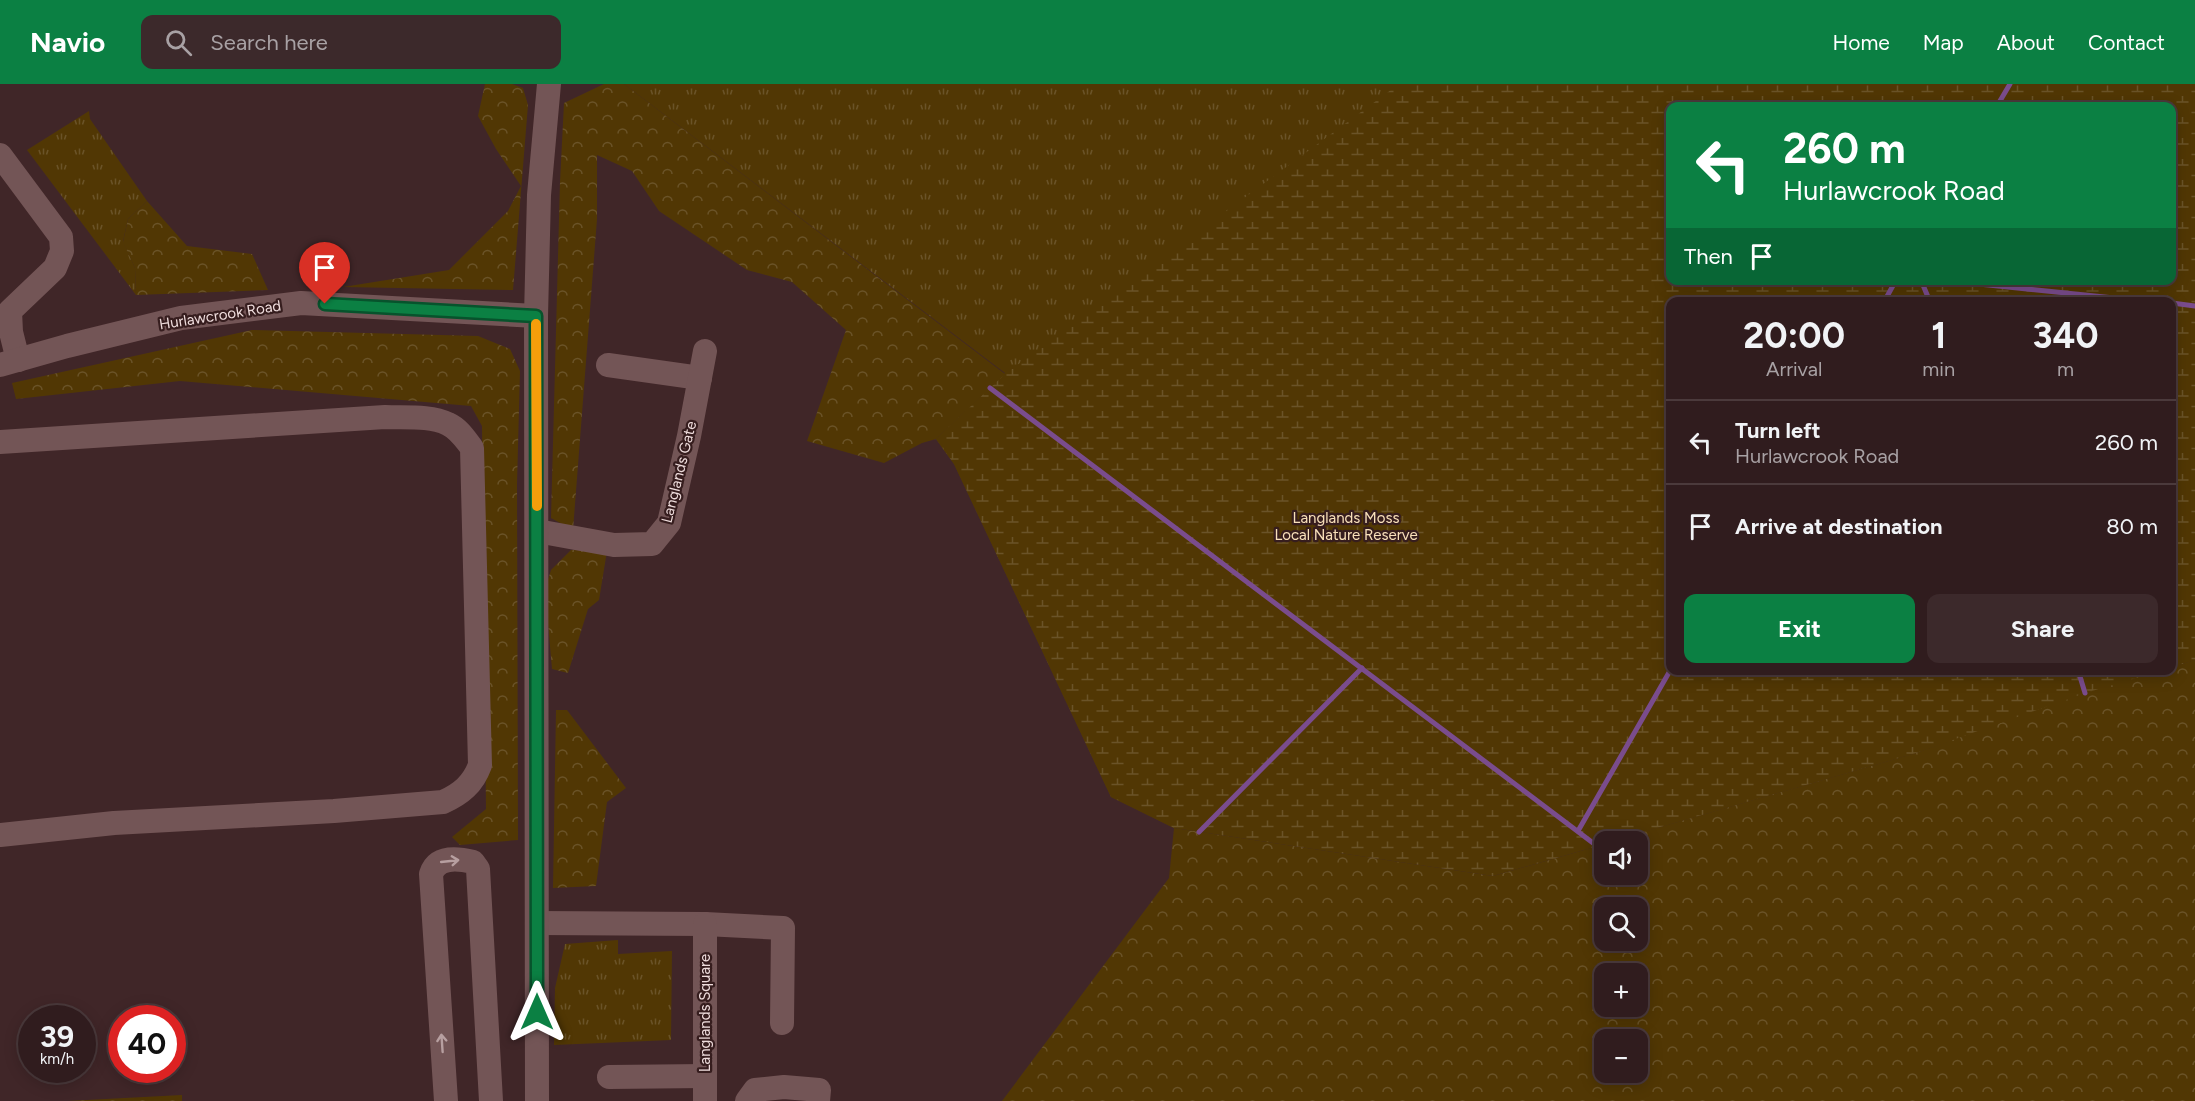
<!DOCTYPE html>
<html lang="en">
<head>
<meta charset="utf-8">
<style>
	:root { --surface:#301c1e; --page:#3c292b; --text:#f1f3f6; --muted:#a8a1a4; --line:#4b3a3c; --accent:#0b8043 }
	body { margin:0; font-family:Figtree,sans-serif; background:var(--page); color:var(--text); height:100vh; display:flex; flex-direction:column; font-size:22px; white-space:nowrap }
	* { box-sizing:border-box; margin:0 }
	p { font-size:20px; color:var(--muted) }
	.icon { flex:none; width:33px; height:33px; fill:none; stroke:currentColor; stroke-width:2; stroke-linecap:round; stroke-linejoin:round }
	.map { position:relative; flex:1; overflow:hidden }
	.sheet { position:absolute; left:1666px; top:213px; width:510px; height:378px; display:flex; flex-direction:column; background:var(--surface); border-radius:12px; box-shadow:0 3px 15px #0003,0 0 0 2px var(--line) }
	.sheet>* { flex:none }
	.hud { position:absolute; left:1666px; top:18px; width:510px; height:183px; border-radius:12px; box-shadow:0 3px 15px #0003,0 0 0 2px var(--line); background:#0b8043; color:#fff; overflow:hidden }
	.tools { position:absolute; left:1594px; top:747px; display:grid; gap:12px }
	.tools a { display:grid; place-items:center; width:54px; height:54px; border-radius:12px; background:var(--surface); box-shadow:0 3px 15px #0003,0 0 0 2px var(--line); font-size:30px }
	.speed { position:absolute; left:18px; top:921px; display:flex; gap:12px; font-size:30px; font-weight:700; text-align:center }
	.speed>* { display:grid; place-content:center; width:78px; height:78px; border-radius:50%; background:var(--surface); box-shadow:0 3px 15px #0003,0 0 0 2px var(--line); line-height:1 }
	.speed small { font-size:15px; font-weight:400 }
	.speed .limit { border:9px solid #d22; background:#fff; color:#111 }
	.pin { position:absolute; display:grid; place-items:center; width:51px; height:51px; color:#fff; margin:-62px -26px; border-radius:50% 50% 50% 0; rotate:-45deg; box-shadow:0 0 6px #0007 }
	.pin .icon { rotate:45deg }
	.me { position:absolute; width:66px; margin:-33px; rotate:0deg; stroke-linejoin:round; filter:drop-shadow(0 0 4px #0008) }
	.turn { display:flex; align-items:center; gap:21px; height:126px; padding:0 18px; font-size:27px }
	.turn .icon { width:78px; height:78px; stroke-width:2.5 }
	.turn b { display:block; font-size:42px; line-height:51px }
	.then { display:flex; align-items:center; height:57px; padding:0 18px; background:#0003; gap:12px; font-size:22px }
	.eta { display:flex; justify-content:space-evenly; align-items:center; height:102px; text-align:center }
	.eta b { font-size:36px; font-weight:700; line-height:42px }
	.primary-button { display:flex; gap:12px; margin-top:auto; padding:12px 18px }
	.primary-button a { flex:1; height:69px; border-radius:12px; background:var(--accent); color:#fff; font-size:24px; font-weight:700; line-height:69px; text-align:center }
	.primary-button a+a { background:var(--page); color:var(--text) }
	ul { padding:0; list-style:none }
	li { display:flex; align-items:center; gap:18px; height:84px; padding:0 18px; border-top:2px solid var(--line) }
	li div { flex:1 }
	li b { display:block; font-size:22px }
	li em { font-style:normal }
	header { display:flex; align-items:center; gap:36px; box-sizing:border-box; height:84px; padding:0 30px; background:var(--accent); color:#fff }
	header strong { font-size:28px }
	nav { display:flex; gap:33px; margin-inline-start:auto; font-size:21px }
	.search { width:420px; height:54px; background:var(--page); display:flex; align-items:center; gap:15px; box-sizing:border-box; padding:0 21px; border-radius:12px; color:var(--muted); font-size:22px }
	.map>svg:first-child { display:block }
	.grass { fill:url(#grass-tufts); fill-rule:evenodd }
	.forest { fill:url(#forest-crowns); fill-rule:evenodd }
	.wetland { fill:url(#wetland-marsh); fill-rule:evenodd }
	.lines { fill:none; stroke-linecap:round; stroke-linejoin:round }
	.stream { stroke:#7a4c8d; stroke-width:5 }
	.minor { stroke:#735556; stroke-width:24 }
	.oneway { stroke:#b79fa0 }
	.route-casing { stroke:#07532c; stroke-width:15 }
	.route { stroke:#0b8043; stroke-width:10 }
	.slow { stroke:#f59e0b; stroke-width:10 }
	.labels { text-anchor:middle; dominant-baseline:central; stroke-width:4.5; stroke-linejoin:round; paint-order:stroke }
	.street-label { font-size:15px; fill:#eedcdc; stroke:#361d1e }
	.park-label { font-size:15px; fill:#f9e0ba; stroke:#361d1e }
</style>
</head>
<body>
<header>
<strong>Navio</strong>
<div class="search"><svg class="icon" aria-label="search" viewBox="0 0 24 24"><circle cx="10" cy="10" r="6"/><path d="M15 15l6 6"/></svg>Search here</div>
<nav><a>Home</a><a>Map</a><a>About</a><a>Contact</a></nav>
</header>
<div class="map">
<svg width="2195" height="1017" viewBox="0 0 2195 1017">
	<defs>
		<pattern id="grass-tufts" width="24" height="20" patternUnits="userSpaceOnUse" patternTransform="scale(1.5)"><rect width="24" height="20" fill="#513704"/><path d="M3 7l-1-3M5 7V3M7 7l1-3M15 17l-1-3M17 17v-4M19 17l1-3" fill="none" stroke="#6a5328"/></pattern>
		<pattern id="forest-crowns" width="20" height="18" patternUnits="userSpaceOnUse" patternTransform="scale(1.5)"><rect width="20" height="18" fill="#513704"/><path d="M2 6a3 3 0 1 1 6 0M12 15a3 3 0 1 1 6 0" fill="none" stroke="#6a5328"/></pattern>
		<pattern id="wetland-marsh" width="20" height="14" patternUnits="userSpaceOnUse" patternTransform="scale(1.5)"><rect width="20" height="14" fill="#513704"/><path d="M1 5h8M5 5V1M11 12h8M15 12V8" fill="none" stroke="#6a5328"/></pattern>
	</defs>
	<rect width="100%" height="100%" fill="#402628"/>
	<!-- grass -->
	<g class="grass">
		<path d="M624,0H2195V576L2172,583V218H1671V586L2160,587L1916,669L1612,757L1605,758V760L1174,744L1111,713L954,380L936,355L1005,289ZM1671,22H2172V196H1671Z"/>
		<path d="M89,27L90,35L147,117L128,135L123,157L135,184L136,211L27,66Z"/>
		<path d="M618,856V870L672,867L671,956L554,961L555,904L565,860Z"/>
	</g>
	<!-- forest -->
	<g class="forest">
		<path d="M485,0H512L523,4L528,21L513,206L343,203L449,186L508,127L521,102L496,65L478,32Z"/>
		<path d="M604,0H624L1005,290L936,355L922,359L884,379L807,357L846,246L792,198L747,186L659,127L632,87L597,71V135L573,446L551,434L560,98L564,19Z"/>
		<path d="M147,117L187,162L252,170L268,206L136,211L135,184L123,158L128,135Z"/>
		<path d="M252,246L478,252L510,265L520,287L517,400L518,756L460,761L452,753L486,725L482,342L471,322L180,297L16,315L12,299Z"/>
		<path d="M571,466L607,467L599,516L588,525L568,589L552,585L545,505L551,486Z"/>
		<path d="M2195,576V1017H1002L1169,794L1174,744L1493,792L1605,760V790H1638V758L1612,757L1916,669L2085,609L2160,587L2172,586V583ZM1605,824H1638V856H1605ZM1605,890H1638V922H1605ZM1605,956H1638V988H1605Z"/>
		<path d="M556,626H567L626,704L607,718L596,802L553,804Z"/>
		<path d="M182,1011V1017H68Z"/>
	</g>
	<!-- wetland -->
	<path class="wetland" d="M1399,0H2195V576L2172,583V218H1671V586L2160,587L2085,609L1916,669L1612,757L1605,758V760L1493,792L1174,744L1111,713L954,380L936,355L1005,290ZM1671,22H2172V196H1671Z"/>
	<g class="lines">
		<!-- stream -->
		<g class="stream">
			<path d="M1997,22L2010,0"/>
			<path d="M1921,196L1930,218"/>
			<path d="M1940,196L2153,218"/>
			<path d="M1884,218L1896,196"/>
			<path d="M2172,219L2195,222"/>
			<path d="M990,304L1597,762"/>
			<path d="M2078,586L2085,609"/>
			<path d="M1578,747L1671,585"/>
			<path d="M1199,748L1362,584"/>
		</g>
		<!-- minor -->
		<g class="minor">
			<path d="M0,71L61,153L62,167L55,184L10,227L11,248L18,276"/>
			<path d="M0,281L67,262L181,234L301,219L536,232"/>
			<path d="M608,281L700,294"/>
			<path d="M0,358L385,333C404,334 430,331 448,340C459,345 465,355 472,364L480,681C473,700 461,710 443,718L334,727L114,739L0,751"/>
			<path d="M537,447L614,461L652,460L669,439L689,352L705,267"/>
			<path d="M537,839L705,840L783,844L782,939"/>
			<path d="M609,993L705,992"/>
			<path d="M446,1017L431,790C437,772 457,774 473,778L478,785L491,1017"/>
			<path d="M537,1017L536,232L539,111L549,0"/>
			<path d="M705,1017V840"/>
			<path d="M747,1017L755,1006L784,1003L819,1006L818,1017"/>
		</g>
	</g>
	<!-- one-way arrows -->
	<defs><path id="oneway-shaft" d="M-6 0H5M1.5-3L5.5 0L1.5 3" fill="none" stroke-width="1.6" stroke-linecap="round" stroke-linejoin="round" transform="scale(1.5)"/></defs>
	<g class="oneway">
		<use href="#oneway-shaft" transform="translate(450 777) rotate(-6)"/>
		<use href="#oneway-shaft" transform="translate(442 959) rotate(-94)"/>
	</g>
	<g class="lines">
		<!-- route casing -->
		<g class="route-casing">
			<path id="route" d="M325,220L536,232L537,928"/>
		</g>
		<!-- route -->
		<use href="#route" class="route"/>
		<!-- slow -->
		<path class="slow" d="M536,240L537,422"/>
	</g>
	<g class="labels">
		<!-- street labels -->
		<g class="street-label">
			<text transform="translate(220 231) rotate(-9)">Hurlawcrook Road</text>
			<text transform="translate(679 388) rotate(-76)">Langlands Gate</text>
			<text transform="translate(705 929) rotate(-90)">Langlands Square</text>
		</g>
		<!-- park labels -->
		<g class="park-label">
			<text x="1346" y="434">Langlands Moss<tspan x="1346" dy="17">Local Nature Reserve</tspan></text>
		</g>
	</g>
</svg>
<div class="tools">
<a><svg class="icon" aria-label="sound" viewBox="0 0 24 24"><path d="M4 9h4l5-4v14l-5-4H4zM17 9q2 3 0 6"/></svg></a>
<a><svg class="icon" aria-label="search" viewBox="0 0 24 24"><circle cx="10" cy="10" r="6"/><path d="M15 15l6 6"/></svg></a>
<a>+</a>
<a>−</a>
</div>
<div class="speed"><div>39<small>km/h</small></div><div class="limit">40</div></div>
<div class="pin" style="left:325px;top:220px;background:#d93025"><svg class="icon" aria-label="arrive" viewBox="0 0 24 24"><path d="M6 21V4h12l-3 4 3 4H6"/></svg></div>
<svg class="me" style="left:537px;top:928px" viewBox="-20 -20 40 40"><path d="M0-17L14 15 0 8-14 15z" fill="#0b8043" stroke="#fff" stroke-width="4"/></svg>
<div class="hud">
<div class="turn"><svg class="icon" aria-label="left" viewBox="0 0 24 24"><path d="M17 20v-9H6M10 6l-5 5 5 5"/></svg><div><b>260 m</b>Hurlawcrook Road</div></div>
<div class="then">Then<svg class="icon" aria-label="arrive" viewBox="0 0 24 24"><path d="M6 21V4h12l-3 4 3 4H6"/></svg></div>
</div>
<section class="sheet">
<div class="eta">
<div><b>20:00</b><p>Arrival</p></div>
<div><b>1</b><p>min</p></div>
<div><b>340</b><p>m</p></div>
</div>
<ul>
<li><svg class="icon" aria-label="left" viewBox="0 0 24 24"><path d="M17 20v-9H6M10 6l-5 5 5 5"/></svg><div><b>Turn left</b><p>Hurlawcrook Road</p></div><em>260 m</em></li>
<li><svg class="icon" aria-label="arrive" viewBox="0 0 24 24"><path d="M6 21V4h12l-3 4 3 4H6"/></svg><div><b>Arrive at destination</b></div><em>80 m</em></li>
</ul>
<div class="primary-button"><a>Exit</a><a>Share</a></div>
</section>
</div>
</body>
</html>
